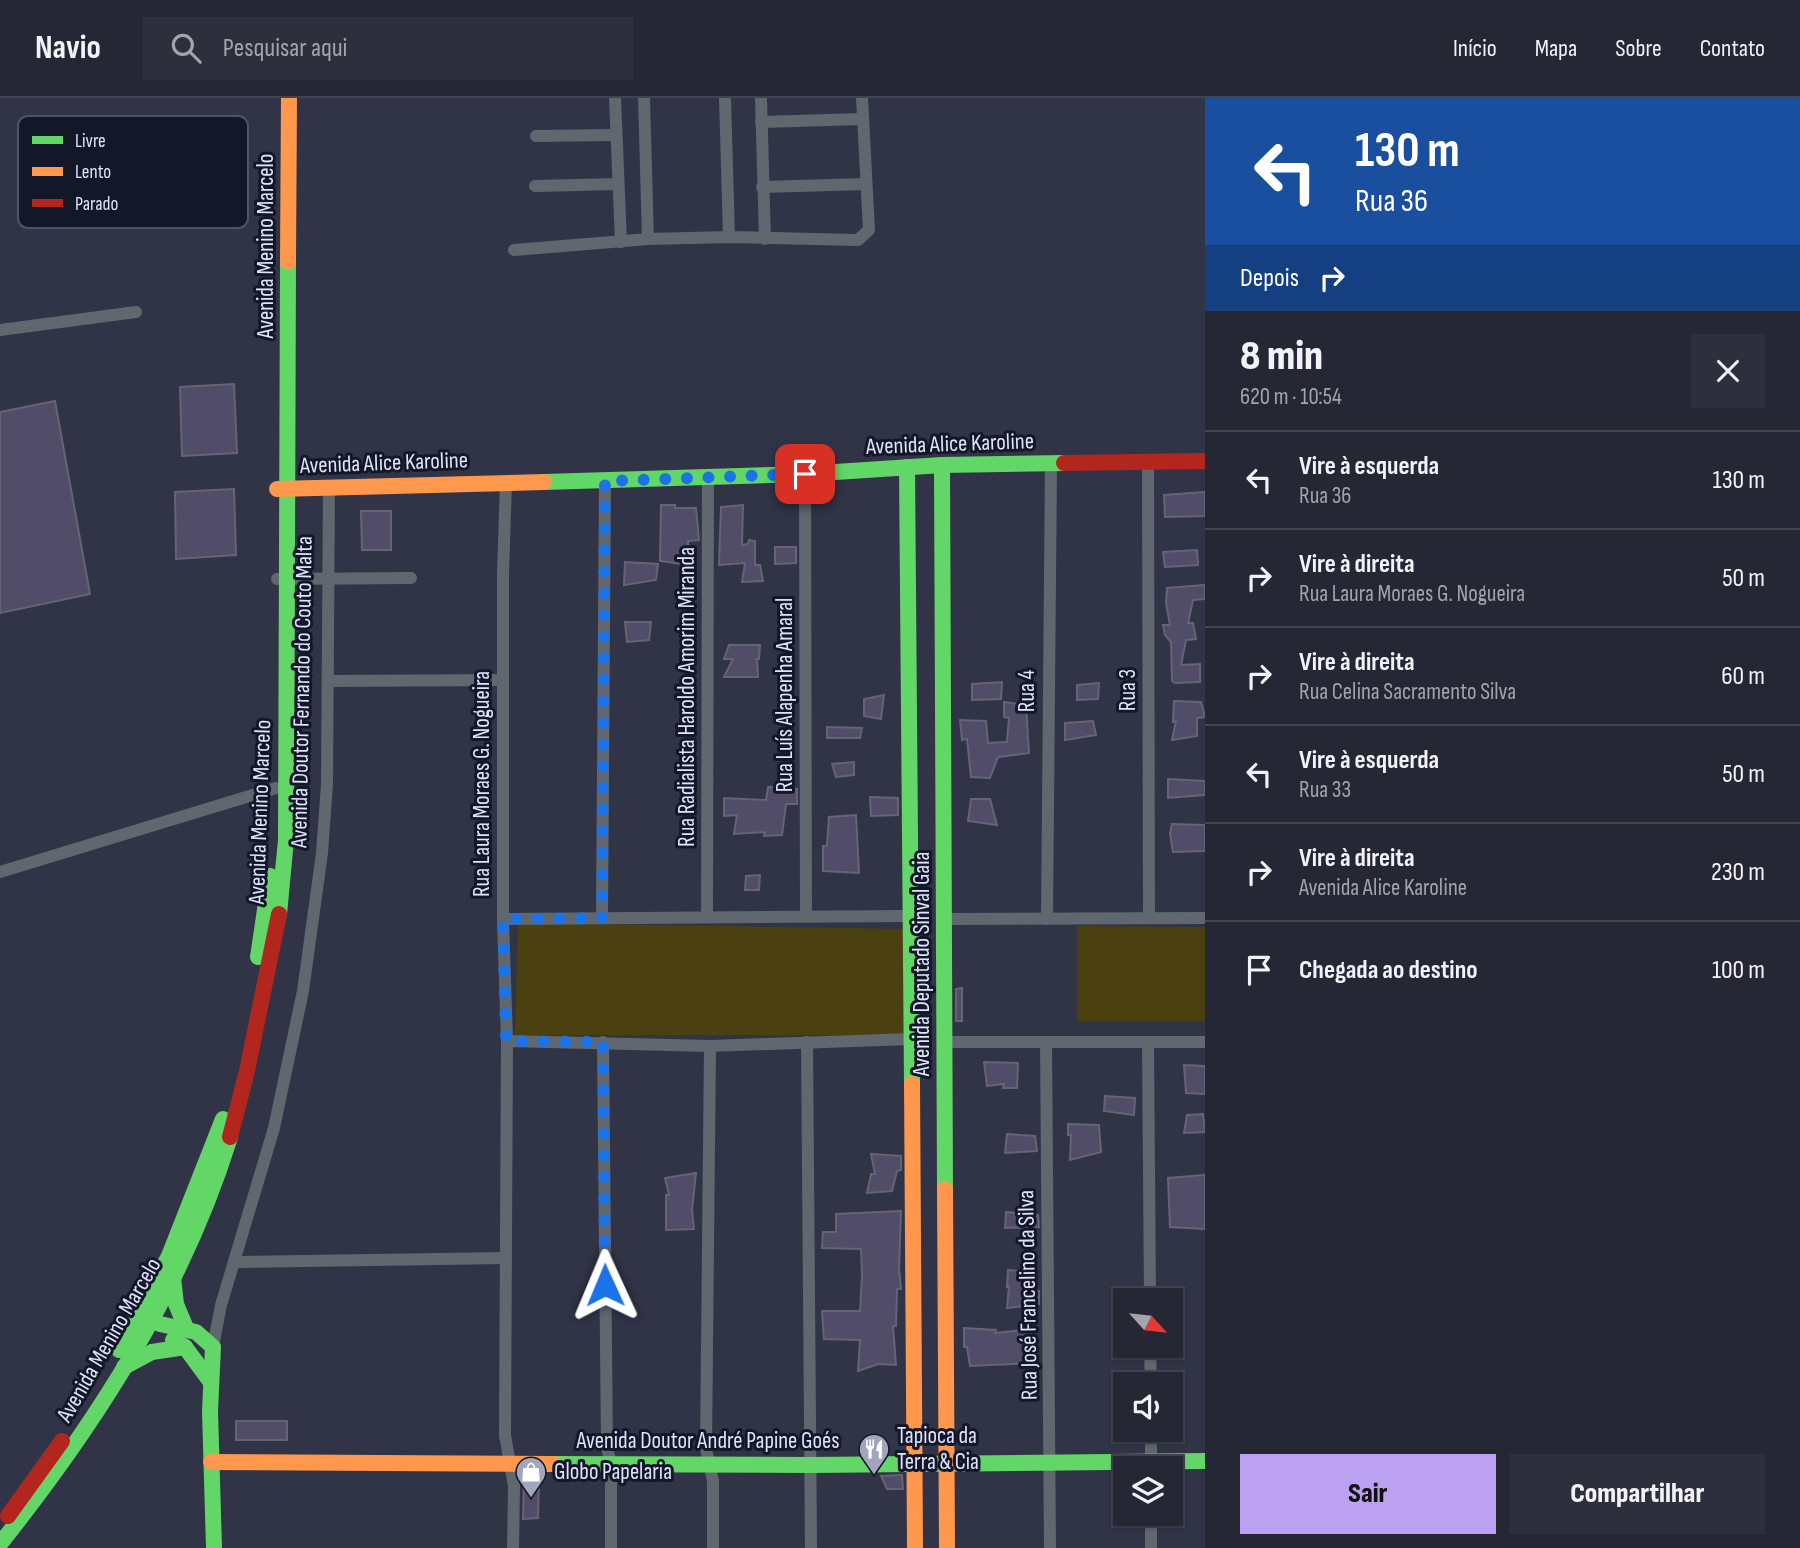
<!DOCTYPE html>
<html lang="pt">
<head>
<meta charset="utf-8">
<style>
	:root { --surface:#252735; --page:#2d2f3d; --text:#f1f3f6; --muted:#a3a5ad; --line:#424450; --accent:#bca0f2 }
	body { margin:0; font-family:"Sofia Sans Condensed",sans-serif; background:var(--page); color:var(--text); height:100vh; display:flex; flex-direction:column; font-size:26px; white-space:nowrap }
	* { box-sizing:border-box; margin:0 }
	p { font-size:23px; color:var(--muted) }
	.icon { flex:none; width:38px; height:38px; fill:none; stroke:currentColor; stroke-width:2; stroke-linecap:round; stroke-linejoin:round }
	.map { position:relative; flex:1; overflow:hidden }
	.panel { display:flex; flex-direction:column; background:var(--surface); width:595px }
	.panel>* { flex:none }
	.hud { background:#1a4fa0; color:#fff; overflow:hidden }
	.needle { width:46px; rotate:117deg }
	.controls { position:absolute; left:1113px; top:1190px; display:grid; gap:14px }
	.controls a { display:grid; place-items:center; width:70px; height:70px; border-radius:0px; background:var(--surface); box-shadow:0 2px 5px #0004,0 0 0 2px var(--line); font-size:35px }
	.pin { position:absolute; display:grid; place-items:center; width:60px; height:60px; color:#fff; margin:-30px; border-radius:14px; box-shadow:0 4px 10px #0006 }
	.me { position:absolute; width:77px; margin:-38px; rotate:359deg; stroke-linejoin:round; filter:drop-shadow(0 0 5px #0008) }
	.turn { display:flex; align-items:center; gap:24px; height:147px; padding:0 35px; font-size:32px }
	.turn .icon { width:91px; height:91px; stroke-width:2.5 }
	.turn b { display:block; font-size:49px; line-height:60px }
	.then { display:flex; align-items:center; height:66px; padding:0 35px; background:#0003; gap:14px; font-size:26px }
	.round { display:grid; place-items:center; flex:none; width:74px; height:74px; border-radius:0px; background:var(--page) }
	.summary { display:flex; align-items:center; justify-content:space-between; height:119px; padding:0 35px }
	h1 { font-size:42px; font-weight:800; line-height:52px }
	.cta { display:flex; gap:14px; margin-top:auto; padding:14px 35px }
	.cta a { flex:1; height:80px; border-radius:0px; background:var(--accent); color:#111; font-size:28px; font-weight:800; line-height:80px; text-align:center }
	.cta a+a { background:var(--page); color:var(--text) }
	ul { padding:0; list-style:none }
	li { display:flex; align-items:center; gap:21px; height:98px; padding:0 35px; border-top:2px solid var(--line) }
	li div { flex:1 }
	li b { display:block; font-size:26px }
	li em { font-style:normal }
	header { display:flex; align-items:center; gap:42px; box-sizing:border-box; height:98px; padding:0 35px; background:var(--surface); border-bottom:2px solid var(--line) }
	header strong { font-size:33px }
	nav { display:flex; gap:38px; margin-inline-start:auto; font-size:24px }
	.search { width:490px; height:63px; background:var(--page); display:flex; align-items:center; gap:18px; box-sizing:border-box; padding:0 24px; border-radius:0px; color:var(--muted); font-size:26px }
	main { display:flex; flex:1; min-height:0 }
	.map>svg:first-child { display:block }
	.green { fill:#4b4010 }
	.building { fill:#514c67; stroke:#656475; stroke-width:2 }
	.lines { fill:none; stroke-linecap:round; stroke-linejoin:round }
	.street { stroke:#60676f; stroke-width:12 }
	.fast { stroke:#63d668; stroke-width:16 }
	.slow { stroke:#ff974d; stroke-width:16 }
	.jam { stroke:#b3261e; stroke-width:16 }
	.route { stroke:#1a73e8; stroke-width:12; stroke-dasharray:0 21.6 }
	.labels { text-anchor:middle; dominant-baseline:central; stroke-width:6; stroke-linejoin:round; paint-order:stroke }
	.street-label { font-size:23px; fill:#dfe4fc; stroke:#141727 }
	.poi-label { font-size:23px; fill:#dfe4fc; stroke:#141727; text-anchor:start }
	.key { fill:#141727; stroke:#515467; stroke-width:2 }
	.key-label { font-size:19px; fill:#dfe4fc }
</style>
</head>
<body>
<header>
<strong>Navio</strong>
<div class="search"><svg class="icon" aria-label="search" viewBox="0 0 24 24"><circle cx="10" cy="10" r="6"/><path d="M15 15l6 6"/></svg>Pesquisar aqui</div>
<nav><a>Início</a><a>Mapa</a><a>Sobre</a><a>Contato</a></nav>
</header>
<main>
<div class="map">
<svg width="1205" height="1450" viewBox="0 0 1205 1450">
	<rect width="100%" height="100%" fill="#313447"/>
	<!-- green -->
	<g class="green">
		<path d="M518,825L906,831L904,937H515Z"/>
		<path d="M1077,828L1205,829V923H1077Z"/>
	</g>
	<!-- building -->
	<g class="building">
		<path d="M234,286L237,355L182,358L180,289Z"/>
		<path d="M55,303L90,496L0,515V314Z"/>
		<path d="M234,391L236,457L176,461L175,394Z"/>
		<path d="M1205,394V418L1165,419L1164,397Z"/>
		<path d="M661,407H675V410H696L699,442L688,443V467L660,463Z"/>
		<path d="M743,407L742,447L748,446L749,442L755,443V467H760L763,483L742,484L745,465L719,467L721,409Z"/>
		<path d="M361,413H391V452H362Z"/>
		<path d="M775,449H796V465L775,466Z"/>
		<path d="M1197,452L1198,467L1165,469L1163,454Z"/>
		<path d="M625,464L658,466L656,482L624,487Z"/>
		<path d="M1205,487V501L1193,502L1188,525H1193L1196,541L1186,542L1181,567L1200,566V584L1175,585L1172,583L1171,544L1165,537L1163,527H1170L1166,505L1167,490Z"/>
		<path d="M625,524H651L649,542L627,544Z"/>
		<path d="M729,547H760L759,561H757L758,579H724L733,561H724Z"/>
		<path d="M1002,584L1001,601L972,602V586Z"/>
		<path d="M1099,585L1098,601L1077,602V587Z"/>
		<path d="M884,597L881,621L864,618V601Z"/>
		<path d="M1174,603L1201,604L1205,619L1197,620V638L1172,642L1176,623L1173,624Z"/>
		<path d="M1004,604L1026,607L1029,655L998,659L990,680L971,679L967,641L962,642L960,622L986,623L988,645L1007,644L1009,620L1004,619Z"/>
		<path d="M1093,623L1096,637L1065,642V625Z"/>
		<path d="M827,629L862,630L860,640H827Z"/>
		<path d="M854,664V677L836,679L832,666Z"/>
		<path d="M1168,681L1205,683V697L1168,700Z"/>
		<path d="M768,689L797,691V706H786L782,737L764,738L765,734L734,736L737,717L724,718V700L766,702Z"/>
		<path d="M870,699L898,700V717L871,718Z"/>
		<path d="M971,701H990L997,727L968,723Z"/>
		<path d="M856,717L859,775L823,773V748H827L829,719Z"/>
		<path d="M1172,726L1205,727V753L1173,754L1170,735Z"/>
		<path d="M760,777L759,792H745L746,778Z"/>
		<path d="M962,890V923H956V891Z"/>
		<path d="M984,964L1018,965L1017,990H1003L1004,986L987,988Z"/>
		<path d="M1184,967L1205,968V996L1186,995Z"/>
		<path d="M1105,998L1135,1000L1134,1017L1104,1013Z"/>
		<path d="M1203,1016L1205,1034L1184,1035L1187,1017Z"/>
		<path d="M1068,1026L1099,1027L1101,1054L1070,1062L1071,1037H1068Z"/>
		<path d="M1007,1036L1035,1038L1037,1053L1005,1055Z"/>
		<path d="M871,1056L901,1058V1072L897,1073L892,1093L867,1095L871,1076H875Z"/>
		<path d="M696,1075L692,1112L694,1131L666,1132V1097H669L665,1080Z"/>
		<path d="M1205,1077V1131L1170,1129L1168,1080Z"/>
		<path d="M901,1113L899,1170L901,1191H897L896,1228H893L896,1267L878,1266L858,1273L860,1242L824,1241L822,1213H860L862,1176L861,1151L822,1150L823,1134H836V1116Z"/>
		<path d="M1006,1114L1038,1117L1039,1129L1005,1130Z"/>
		<path d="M1008,1172L1036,1174L1033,1193H1039V1206L1007,1210L1009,1188L1007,1189Z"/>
		<path d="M964,1230L996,1232L995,1235L1031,1231L1033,1251H1036L1037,1265L970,1268L967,1249H964Z"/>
		<rect x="236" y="1323" width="51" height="19"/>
		<path d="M902,1377L903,1391H887L881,1378Z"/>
		<path d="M524,1383H539L538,1420L523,1421Z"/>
	</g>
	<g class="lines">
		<!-- street -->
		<g class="street">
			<path d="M615,0L621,144"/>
			<path d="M644,0L648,141"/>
			<path d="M725,0L729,139"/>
			<path d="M761,0L765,141"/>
			<path d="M761,24L862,21"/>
			<path d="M536,38L615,37"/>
			<path d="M535,88L618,86"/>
			<path d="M762,89L865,86"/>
			<path d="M514,152L648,141L729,139L858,142L869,132L862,0"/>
			<path d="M0,232L136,214"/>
			<path d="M1148,364L1149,820"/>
			<path d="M805,376L806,818"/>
			<path d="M506,384L503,475V821L507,943L505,1337L514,1388L513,1450"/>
			<path d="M277,481L411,480"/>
			<path d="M329,583L503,582"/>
			<path d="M0,774L276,690"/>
			<path d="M707,818L708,380"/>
			<path d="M602,820L605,383"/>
			<path d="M503,821L911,818"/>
			<path d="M945,821L1205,820"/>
			<path d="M1047,821L1051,366"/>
			<path d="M507,943L710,948L911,941"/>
			<path d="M603,944L607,1349L611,1366V1450"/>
			<path d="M807,944L811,1450"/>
			<path d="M945,944H1205"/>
			<path d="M1046,944L1050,1450"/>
			<path d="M1148,944L1150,1202"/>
			<path d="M710,948L706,1351L713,1383V1450"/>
			<path d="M236,1164L506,1160"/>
			<path d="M1150,1248L1151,1286"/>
			<path d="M213,1249L221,1207L274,1030L303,893L322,755L327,686L329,388"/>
			<path d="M1151,1332V1370"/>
			<path d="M1151,1450V1416"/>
		</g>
		<!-- fast -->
		<g class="fast">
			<path d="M942,367L945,1091"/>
			<path d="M907,369L912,986"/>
			<path d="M544,384L805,376L942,367L1064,365"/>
			<path d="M279,816L286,742L288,164"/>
			<path d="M258,859L270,778"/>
			<path d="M173,1180L176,1206L186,1230"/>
			<path d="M142,1216L160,1226L196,1234L213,1249L210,1313L214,1450"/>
			<path d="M173,1242L185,1249L210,1283"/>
			<path d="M119,1252L169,1158L223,1021"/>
			<path d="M124,1269L152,1254L185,1249"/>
			<path d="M554,1366L810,1367L1205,1363"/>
			<path d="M0,1446C98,1323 183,1190 230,1039"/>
		</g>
		<!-- slow -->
		<g class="slow">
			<path d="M288,164L289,0"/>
			<path d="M277,391L544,384"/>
			<path d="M912,986L915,1450"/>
			<path d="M945,1091L947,1450"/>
			<path d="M211,1364L554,1366"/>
		</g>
		<!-- jam -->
		<g class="jam">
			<path d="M1064,365L1205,363"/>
			<path d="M230,1039L247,973L279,816"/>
			<path d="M8,1418L62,1343"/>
		</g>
	</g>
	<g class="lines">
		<!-- route -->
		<path class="route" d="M605,1187L603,944L506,943L503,821L602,820L605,383L805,376"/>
	</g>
	<!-- icons -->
	<defs>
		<g id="restaurant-pin" transform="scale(1.575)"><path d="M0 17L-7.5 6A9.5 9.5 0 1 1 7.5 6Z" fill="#a2a6bd" stroke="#141727"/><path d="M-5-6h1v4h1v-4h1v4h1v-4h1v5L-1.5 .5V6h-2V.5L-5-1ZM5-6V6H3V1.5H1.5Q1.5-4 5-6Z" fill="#fff"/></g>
		<g id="shop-pin" transform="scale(1.575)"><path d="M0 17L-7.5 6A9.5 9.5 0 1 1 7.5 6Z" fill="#a2a6bd" stroke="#141727"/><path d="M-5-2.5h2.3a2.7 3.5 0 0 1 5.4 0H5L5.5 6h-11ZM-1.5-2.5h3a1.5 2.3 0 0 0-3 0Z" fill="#fff"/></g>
	</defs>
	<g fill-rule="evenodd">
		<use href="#restaurant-pin" x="874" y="1351"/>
		<use href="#shop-pin" x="531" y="1374"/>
	</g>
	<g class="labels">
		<!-- street labels -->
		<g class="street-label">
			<text transform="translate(266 148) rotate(-90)">Avenida Menino Marcelo</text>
			<text transform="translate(950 346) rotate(-2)">Avenida Alice Karoline</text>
			<text transform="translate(384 365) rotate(-2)">Avenida Alice Karoline</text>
			<text transform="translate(1128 592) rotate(-90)">Rua 3</text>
			<text transform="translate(1027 593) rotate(-90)">Rua 4</text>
			<text transform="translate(302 594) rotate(-89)">Avenida Doutor Fernando do Couto Malta</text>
			<text transform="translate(785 597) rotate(-90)">Rua Luís Alapenha Amaral</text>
			<text transform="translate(687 599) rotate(-90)">Rua Radialista Haroldo Amorim Miranda</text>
			<text transform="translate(482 686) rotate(-90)">Rua Laura Moraes G. Nogueira</text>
			<text transform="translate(260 714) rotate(-88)">Avenida Menino Marcelo</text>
			<text transform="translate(922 866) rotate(-90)">Avenida Deputado Sinval Gaia</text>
			<text transform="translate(1028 1197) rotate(-91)">Rua José Francelino da Silva</text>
			<text transform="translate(109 1242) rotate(-60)">Avenida Menino Marcelo</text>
			<text x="708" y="1343">Avenida Doutor André Papine Goés</text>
		</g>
		<!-- poi labels -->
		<g class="poi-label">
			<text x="897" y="1338">Tapioca da<tspan x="897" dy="26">Terra &amp; Cia</tspan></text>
			<text x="554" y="1374">Globo Papelaria</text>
		</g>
	</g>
	<!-- legend -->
	<rect x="18" y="18" width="230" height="112" rx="10" class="key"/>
	<rect x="32" y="38" width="31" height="8" fill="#63d668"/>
	<rect x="32" y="69" width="31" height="9" fill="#ff974d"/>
	<rect x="32" y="101" width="31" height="8" fill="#b3261e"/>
	<g class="key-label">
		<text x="75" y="49">Livre</text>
		<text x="75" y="80">Lento</text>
		<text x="75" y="112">Parado</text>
	</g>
</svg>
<div class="controls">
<a><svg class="needle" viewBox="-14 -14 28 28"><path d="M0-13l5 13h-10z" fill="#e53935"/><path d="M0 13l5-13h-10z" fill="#a3a5ad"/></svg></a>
<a><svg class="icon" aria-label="sound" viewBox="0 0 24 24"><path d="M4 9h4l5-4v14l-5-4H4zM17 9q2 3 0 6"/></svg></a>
<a><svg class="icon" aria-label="layers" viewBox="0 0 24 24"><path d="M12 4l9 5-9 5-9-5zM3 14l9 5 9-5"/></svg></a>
</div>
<div class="pin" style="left:805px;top:376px;background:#d93025"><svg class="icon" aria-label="arrive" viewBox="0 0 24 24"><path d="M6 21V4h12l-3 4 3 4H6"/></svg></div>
<svg class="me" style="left:605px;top:1187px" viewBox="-20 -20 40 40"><path d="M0-17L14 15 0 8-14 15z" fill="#1a73e8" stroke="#fff" stroke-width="4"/></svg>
</div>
<section class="panel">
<div class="hud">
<div class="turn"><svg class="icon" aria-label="left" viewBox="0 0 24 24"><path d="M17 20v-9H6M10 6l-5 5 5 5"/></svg><div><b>130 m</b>Rua 36</div></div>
<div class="then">Depois<svg class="icon" aria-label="right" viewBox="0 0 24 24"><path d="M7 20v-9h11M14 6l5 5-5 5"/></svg></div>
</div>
<div class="summary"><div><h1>8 min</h1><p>620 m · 10:54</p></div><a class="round"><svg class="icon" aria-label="close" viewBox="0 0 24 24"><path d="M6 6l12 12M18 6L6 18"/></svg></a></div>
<ul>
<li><svg class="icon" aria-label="left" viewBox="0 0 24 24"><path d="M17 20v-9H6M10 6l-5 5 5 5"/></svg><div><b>Vire à esquerda</b><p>Rua 36</p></div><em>130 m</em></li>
<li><svg class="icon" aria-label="right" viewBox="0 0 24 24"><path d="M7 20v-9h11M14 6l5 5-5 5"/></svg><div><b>Vire à direita</b><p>Rua Laura Moraes G. Nogueira</p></div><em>50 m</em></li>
<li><svg class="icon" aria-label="right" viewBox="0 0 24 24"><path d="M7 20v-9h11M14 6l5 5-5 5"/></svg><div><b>Vire à direita</b><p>Rua Celina Sacramento Silva</p></div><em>60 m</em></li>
<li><svg class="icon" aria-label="left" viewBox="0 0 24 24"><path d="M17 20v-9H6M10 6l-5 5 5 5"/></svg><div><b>Vire à esquerda</b><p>Rua 33</p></div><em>50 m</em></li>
<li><svg class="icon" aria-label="right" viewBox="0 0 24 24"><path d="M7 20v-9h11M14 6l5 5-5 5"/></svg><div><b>Vire à direita</b><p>Avenida Alice Karoline</p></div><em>230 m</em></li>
<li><svg class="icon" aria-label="arrive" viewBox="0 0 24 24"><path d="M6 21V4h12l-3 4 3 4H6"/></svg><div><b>Chegada ao destino</b></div><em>100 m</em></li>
</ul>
<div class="cta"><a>Sair</a><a>Compartilhar</a></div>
</section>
</main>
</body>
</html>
